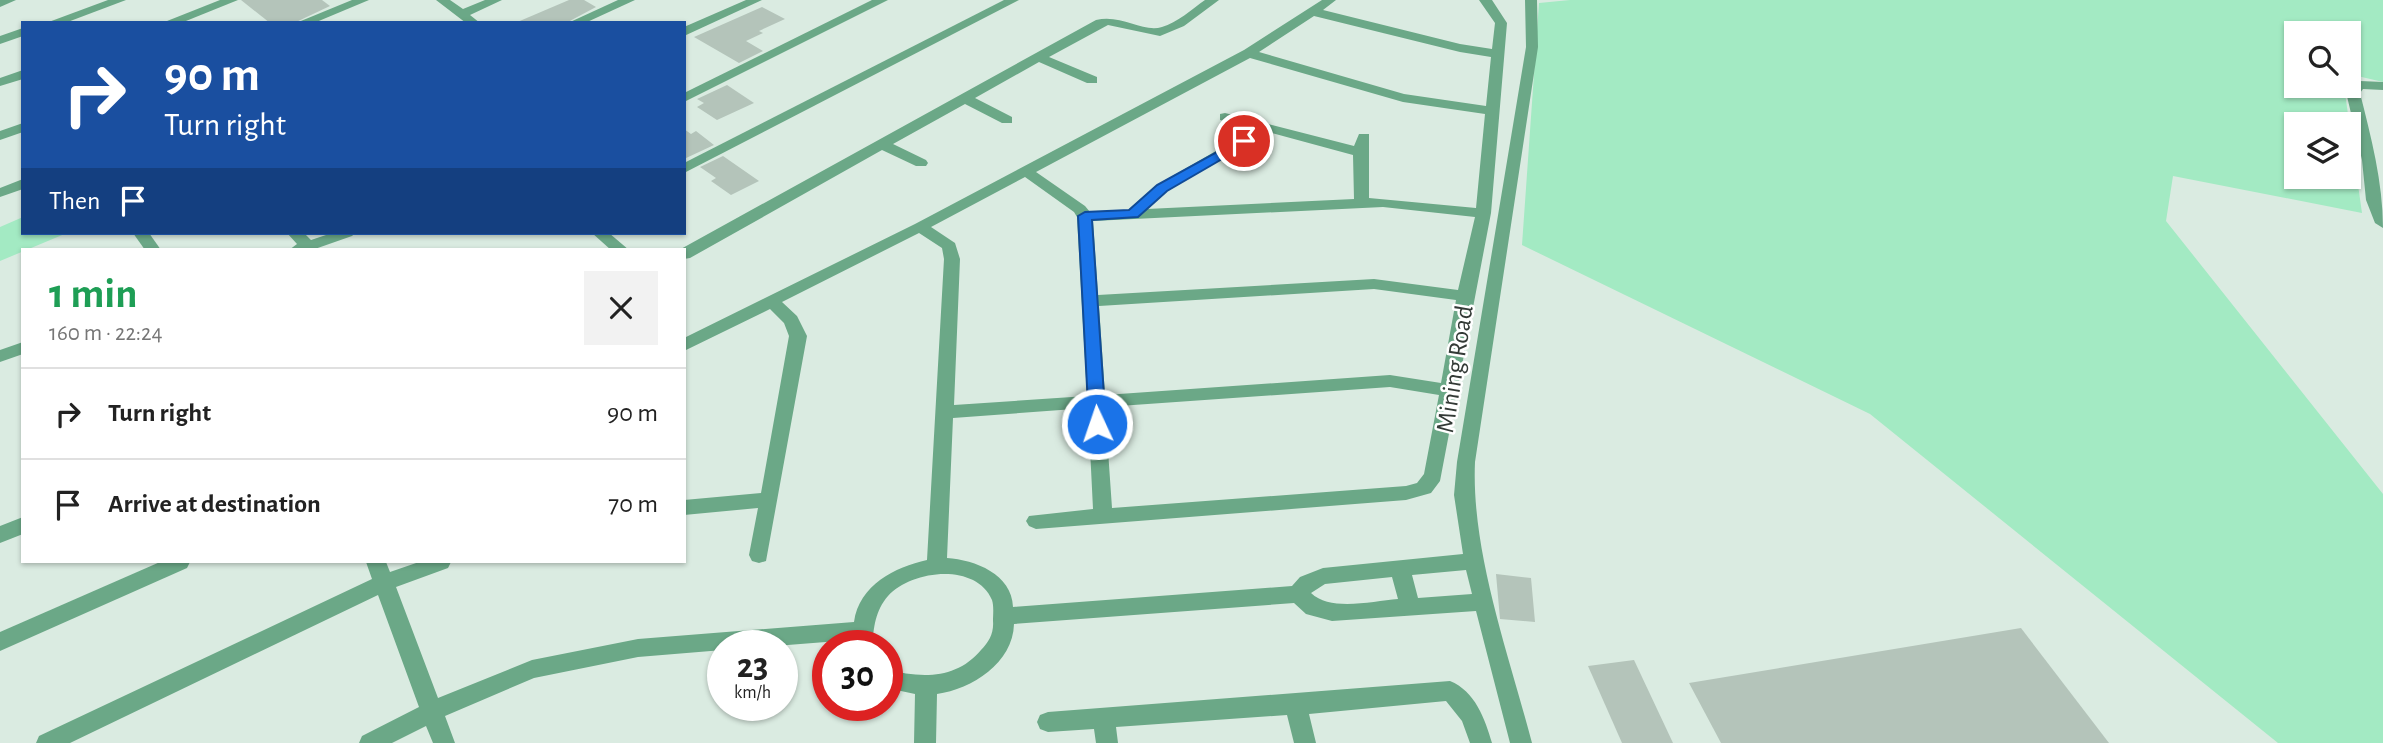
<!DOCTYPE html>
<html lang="en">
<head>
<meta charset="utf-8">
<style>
	:root { --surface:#fff; --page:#f2f2f2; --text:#222; --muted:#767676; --line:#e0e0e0 }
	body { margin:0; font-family:"Alegreya Sans",sans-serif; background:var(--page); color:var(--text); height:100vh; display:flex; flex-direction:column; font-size:26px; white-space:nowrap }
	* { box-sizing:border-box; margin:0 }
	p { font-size:23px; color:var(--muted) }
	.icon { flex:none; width:38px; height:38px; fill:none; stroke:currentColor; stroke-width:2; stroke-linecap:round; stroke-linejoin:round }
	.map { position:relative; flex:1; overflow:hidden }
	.side { position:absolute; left:21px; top:248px; width:665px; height:315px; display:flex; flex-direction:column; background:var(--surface); border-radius:0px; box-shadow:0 2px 5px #0004 }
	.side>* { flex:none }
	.banner { position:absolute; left:21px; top:21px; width:665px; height:214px; border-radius:0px; box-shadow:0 2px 5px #0004; background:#1a4fa0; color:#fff; overflow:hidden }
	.fabs { position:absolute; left:2284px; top:21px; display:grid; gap:14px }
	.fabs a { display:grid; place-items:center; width:77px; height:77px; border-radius:0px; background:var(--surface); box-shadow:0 2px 5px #0004; font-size:35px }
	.speed { position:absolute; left:707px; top:630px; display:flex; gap:14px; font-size:35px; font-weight:700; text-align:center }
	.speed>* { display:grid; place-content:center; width:91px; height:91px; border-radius:50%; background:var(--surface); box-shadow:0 2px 5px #0004; line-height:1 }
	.speed small { font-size:18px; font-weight:400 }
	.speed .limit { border:10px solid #d22; background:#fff; color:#111 }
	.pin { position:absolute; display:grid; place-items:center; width:60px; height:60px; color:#fff; margin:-30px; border:4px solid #fff; border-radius:50%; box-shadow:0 2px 7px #0007 }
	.me { position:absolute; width:77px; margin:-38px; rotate:357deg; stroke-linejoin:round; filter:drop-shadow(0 0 5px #0008) }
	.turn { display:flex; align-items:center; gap:24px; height:147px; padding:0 28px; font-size:32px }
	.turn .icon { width:91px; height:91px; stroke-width:2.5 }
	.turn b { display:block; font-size:49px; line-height:60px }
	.then { display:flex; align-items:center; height:66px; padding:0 28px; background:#0003; gap:14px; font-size:26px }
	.round { display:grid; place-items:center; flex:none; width:74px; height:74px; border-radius:0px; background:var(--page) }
	.head { display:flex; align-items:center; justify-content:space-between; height:119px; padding:0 28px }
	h1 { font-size:42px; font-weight:600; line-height:52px; color:#1e9e55 }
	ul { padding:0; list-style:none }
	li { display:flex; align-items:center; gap:21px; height:91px; padding:0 28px; border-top:2px solid var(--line) }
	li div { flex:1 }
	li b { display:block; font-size:26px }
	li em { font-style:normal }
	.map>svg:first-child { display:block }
	.green { fill:#a3eac3; fill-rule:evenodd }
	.building { fill:#b4c4ba }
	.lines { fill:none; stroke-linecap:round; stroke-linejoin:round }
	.minor { fill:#6ba887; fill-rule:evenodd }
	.route { fill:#1a73e8; stroke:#114b97; stroke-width:2 }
	.labels { text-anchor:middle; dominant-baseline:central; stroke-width:5; stroke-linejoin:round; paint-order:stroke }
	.street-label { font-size:26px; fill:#333a36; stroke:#fff }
</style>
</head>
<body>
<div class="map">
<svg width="2383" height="743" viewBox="0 0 2383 743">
	<rect width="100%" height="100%" fill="#daebe1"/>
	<!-- green -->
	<g class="green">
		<path d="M1570,0H2383V82L2349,74L2348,33H2296V86H2344L2362,213L2173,176L2166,221L2383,494V743H2278L1870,414L1522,245L1539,3ZM2296,124H2348V177H2296Z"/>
		<path d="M23,217V233H67L0,261V227Z"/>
	</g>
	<!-- building -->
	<g class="building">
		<path d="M241,0H322L330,6L294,23H270Z"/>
		<path d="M569,0H584L596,7L566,23H515Z"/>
		<path d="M762,7L785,19L759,31L763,33L746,41L763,51L739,63L694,37Z"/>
		<path d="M727,85L754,103L717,120L697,107L704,103L697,99Z"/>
		<path d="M684,129L691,134L696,131L714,145L684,159Z"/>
		<path d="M723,156L759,181L731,195L711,181L716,178L700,167Z"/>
		<path d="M1496,574L1531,578L1535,622L1500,619Z"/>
		<path d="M2021,628L2109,743H1721L1689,683Z"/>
		<path d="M1634,660L1673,743H1622L1588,666Z"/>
	</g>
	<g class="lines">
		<!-- minor -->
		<g class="minor">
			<path d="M0,0H16L0,7Z"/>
			<path d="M108,0H126L65,23H46Z"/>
			<path d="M220,0H238L181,23H162Z"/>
			<path d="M352,0H369L314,23H296Z"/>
			<path d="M436,0H450L463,9L485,0H502L470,15L480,23H466Z"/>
			<path d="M618,0H635L585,23H568Z"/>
			<path d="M746,0H762L684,36V27Z"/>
			<path d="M872,0H888L684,102V93Z"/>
			<path d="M1004,0H1019L684,173V163Z"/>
			<path d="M1205,0H1219L1184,26L1160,36L1108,25L1049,57L1097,77V83H1087L1039,62L975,98L1012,117V123H1002L965,104L893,144L926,160L928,163L926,166H916L882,150L690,258L684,259V250H679L1096,20C1122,14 1143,33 1162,27C1177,23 1192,9 1205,0Z"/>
			<path d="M1322,0H1336L1323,10L1460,44L1492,49L1495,23L1479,0H1492L1507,23L1491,213L1440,481L1431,493L1406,500L1036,529L1029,526L1026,521L1029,516L1093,509L1088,408L953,418L947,558C975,560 1012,574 1013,607L1292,586L1300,577L1323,568L1463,554L1454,495L1457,462L1526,47L1525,0H1537L1538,47L1475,462C1471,552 1509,655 1532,743H1510L1476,611L1332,621L1306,614L1294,603L1014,624C1013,663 972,689 937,694L936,743H914L915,694L887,688V669C921,679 957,679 981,650C989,642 994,633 993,621C993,615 994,606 992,600C976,562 911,570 888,596C875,611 874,627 872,646H850L851,640L775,646H723V650L638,657L534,678L445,716L455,743H433L426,726L392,743H359L362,736L419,707L378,595L70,743H36L39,736L372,579L366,562H386L390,572L419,562H451L448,568L396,587L438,698L532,660L638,639L854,622C859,585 895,567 927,560L944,259L942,248L919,233L782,302L797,316L807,336L766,561L759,563L752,561L749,555L758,508L684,515V500L761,493L789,336L784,323L770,309L684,351V338L915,224L1244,50ZM1314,16L1460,52L1491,57L1486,106L1404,94L1259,52ZM1250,58L1403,102L1485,114L1476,208L1369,198V134H1359L1354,146L1225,113L1220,114V120L1254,129L1157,185L1128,210L1090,212L1085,206L1036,172ZM1268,132L1353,155L1354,199L1147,209L1167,191ZM1025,177L1074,212L1077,217L1087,396L954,405L960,259L955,243L931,227ZM1383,207L1475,217L1458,290L1374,279L1098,295L1093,221ZM1374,289L1456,300L1441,383L1390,375L1105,395L1099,306ZM1390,387L1439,395L1424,474L1417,483L1406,486L1112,508L1105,407ZM1466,570L1472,594L1418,598L1412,575ZM1392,577L1398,599C1372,601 1331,612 1311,593L1325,584Z"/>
			<path d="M23,28V36L0,44V36Z"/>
			<path d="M23,70V79L0,86V78Z"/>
			<path d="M2360,81L2383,82V90L2363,89L2360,93C2371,137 2383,182 2383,228L2375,223L2366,200L2362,160L2346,92Z"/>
			<path d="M23,123V132L0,140V131Z"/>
			<path d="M23,179V189L0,197V188Z"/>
			<path d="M133,233H149L161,250H145Z"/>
			<path d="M287,233H304L311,240L332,233H355L352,236L312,250H289L297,244Z"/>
			<path d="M592,233H609L629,250H611Z"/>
			<path d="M23,342V354L0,362V350Z"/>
			<path d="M23,517V534L0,543V526Z"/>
			<path d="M160,562H190L187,568L0,651V632Z"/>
			<path d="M1450,681C1475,691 1485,719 1492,743H1470L1462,721L1446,701L1309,714L1316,743H1294L1287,715L1116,727L1118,743H1096L1094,729L1048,732L1040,729L1037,722L1040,715L1048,712Z"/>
		</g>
	</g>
	<!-- route -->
	<path class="route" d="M1244,137L1248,138V144L1167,191L1138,217L1092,220L1106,424L1103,428H1091L1089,424L1078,216L1085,212L1129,210L1157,185Z"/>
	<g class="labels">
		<!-- street labels -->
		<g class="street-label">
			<text transform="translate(1455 369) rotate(-81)">Mining Road</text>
		</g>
	</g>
</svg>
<div class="fabs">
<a><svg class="icon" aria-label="search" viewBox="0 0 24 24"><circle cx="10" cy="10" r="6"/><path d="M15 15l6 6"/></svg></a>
<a><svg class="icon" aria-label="layers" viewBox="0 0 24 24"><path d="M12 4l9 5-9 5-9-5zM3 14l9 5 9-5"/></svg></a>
</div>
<div class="speed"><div>23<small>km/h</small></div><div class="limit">30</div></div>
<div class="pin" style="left:1244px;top:141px;background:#d93025"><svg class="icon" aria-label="arrive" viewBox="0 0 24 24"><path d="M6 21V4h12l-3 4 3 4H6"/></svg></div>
<svg class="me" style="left:1097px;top:424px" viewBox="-20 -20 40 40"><circle r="17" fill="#1a73e8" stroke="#fff" stroke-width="3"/><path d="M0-11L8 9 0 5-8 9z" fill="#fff"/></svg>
<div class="banner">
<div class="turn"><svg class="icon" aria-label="right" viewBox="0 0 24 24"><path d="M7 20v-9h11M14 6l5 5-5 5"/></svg><div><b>90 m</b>Turn right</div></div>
<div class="then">Then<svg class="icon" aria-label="arrive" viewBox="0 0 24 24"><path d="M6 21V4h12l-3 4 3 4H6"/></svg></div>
</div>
<section class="side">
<div class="head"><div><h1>1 min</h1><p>160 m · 22:24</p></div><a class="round"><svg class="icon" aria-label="close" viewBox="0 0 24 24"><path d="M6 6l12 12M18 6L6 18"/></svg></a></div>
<ul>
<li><svg class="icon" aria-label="right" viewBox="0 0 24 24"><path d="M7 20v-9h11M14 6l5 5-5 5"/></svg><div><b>Turn right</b></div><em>90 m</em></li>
<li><svg class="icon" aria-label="arrive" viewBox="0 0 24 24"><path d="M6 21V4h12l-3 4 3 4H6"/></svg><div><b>Arrive at destination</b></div><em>70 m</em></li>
</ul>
</section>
</div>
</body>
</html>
